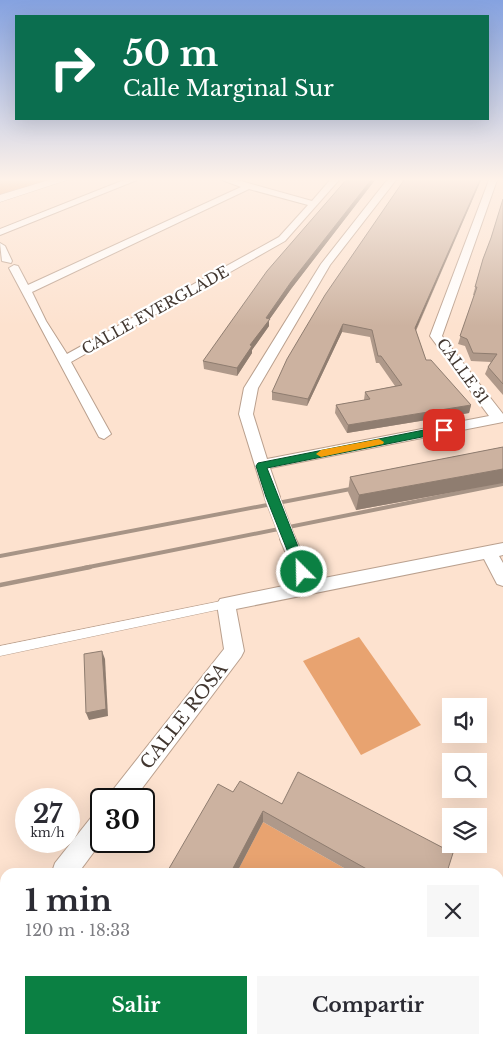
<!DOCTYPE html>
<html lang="es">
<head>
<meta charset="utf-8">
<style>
	:root { --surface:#fff; --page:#f7f7f7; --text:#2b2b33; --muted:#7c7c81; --accent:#0b8043 }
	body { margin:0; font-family:"Libre Baskerville",serif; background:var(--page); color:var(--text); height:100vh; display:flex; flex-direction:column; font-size:19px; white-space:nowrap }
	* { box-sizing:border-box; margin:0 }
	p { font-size:16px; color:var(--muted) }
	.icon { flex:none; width:28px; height:28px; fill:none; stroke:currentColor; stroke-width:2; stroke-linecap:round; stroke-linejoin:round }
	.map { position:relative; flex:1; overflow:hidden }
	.drawer { position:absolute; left:0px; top:868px; width:504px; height:176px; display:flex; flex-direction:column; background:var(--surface); border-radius:15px 15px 0 0; box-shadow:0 5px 20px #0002 }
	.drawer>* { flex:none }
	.banner { position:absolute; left:15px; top:15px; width:474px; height:105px; border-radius:0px; box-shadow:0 5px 20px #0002; background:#0b6e4f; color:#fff; overflow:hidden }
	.buttons { position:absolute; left:442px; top:698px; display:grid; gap:10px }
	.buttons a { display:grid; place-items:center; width:45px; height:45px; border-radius:0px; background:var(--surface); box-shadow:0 5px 20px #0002; font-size:25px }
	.speed { position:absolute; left:15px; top:788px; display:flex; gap:10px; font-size:25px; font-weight:700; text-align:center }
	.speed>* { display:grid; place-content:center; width:65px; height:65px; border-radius:50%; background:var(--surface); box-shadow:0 5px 20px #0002; line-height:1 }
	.speed small { font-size:12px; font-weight:400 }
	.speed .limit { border:2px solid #111; border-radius:8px; background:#fff; color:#111 }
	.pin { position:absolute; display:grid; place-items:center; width:42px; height:42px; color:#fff; margin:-21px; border-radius:10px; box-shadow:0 2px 8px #0006 }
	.me { position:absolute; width:55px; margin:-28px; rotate:337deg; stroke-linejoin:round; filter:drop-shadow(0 0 4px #0008) }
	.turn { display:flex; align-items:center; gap:18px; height:105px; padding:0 25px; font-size:22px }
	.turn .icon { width:65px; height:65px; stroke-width:2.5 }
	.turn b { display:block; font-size:35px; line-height:42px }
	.round { display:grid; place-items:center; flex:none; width:52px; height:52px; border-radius:0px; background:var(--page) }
	.headline { display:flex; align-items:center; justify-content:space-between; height:85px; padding:0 25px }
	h1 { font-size:30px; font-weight:700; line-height:38px }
	.action { display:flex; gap:10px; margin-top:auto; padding:10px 25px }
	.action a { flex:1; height:58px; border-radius:0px; background:var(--accent); color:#fff; font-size:20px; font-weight:700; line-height:58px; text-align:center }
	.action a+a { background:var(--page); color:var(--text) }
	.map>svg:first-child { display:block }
	.green { fill:#e8a370 }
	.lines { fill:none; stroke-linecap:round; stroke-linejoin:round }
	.service-casing { stroke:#baa08e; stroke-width:1 }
	.minor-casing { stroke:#baa08e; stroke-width:2 }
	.tertiary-casing { stroke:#baa08e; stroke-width:1 }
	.service { fill:#fff; fill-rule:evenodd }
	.minor { fill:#fff; fill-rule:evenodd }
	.tertiary { fill:#fff; fill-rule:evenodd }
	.rail-far1 { stroke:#a79486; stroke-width:4 }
	.rail { stroke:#a79486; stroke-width:4.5 }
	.minor-bridge-casing { stroke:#baa08e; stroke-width:16; stroke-linecap:butt }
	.minor-bridge { stroke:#fff; stroke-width:15 }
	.wall { fill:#af998a }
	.shaded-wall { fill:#8f7d70 }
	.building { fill:#ccb2a0; stroke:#8f7d70 }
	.route { fill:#0b8043; stroke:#07532c }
	.slow { fill:#f59e0b }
	.labels { text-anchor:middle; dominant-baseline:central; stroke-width:4.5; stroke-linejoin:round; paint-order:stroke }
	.far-street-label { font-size:15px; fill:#423730; stroke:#fff }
	.street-label { font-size:18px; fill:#423730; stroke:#fff }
</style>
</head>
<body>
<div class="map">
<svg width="503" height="1043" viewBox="0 0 503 1043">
	<rect width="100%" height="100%" fill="#fde2cf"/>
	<!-- green -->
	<g class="green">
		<path d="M0,180H50L0,195Z"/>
		<path d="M359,637L421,725L361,755L303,661Z"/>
		<path d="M263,822L351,872H237Z"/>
	</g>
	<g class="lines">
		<!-- service casing -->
		<g class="service-casing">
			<path id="service" d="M226,600L229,601L231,604L229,607L226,608L0,656V646Z"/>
		</g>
		<!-- minor casing -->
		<g class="minor-casing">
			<g id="minor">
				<path d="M124,180H137L0,235V229Z"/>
				<path d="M222,180H237L312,201L330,180H339L285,241L71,362L111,434L104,439L99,437L9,268L14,265L18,266L28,285L241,187ZM249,189L308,205L279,237L67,354L46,321L32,292Z"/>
				<path d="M387,180H396L330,265L258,388L253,414L267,459L489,416L430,336L489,180H497L442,336L503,414V422L270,468L280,497L278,501H266L239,414L244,388L321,264Z"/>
				<path d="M0,243L5,246L12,261L11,263L2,261Z"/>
				<path d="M288,533L294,535L314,580L503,543V555L499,556L503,563V586L497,584L484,559L236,609L244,651L241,657L134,799H109L112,791L224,649L217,604L220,599L298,583L280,539L282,535Z"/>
				<path d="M101,811L102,841L79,872H52L55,863L93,815Z"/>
				<path d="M5,947V978L0,980V949Z"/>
			</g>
		</g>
		<!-- tertiary casing -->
		<g class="tertiary-casing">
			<path id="tertiary" d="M49,180H67L0,202V195Z"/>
		</g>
		<!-- service -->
		<use href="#service" class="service"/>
		<!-- minor -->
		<use href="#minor" class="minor"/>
		<!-- tertiary -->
		<use href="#tertiary" class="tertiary"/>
		<!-- rail-far1 -->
		<g class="rail-far1">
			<path d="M0,556L361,487"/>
			<path d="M84,568L503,484"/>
		</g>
		<!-- rail -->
		<path class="rail" d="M0,585L90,567"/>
		<!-- minor-bridge casing -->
		<g class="minor-bridge-casing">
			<path id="minor-bridge" d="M272,497L288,539"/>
		</g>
		<!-- minor-bridge -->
		<use href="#minor-bridge" class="minor-bridge"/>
	</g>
	<!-- wall -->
	<g class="wall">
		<path d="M346,180H375L291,289L269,320V326L252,350V353L237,376L204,369L203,361Z"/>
		<path d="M481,180L416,331L426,360L471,405L469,413L347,433L335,413L336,405L364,400L365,392L395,386L379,363H376L370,337L342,332L307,406L272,400V392Z"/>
		<path d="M503,199V395L485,374L488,367L491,362L471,361L465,346L458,344L474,295H473L483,259L491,238Z"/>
		<path d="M503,447V483L356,510L348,492L350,477Z"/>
		<path d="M233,792L282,804L447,872H351L263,822L237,872H167Z"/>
		<path d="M238,1039H446L445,1043H446H244Z"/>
	</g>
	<!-- shaded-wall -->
	<g class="shaded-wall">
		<path d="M371,180H375L291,289L269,320V326L252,350V353L237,376V368L266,318L291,282Z"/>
		<path d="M480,180H481L413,336L415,328Z"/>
		<path d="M343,324L342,332L307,406L308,399Z"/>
		<path d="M471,405L469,413L347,433L348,425Z"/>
		<path d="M503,469V483L356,510L359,495Z"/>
		<path d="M102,651L105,659L108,716L89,720L86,713Z"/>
		<path d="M263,811V822L237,872H231Z"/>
	</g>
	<!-- building -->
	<g class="building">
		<path d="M346,180H371L291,282L266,318L270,319L250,345L252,346L237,368L203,361L267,271Z"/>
		<path d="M404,180H480L415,328L426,360H431L471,405L348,425L336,405L370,399L365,392L402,385L381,356H378L372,330L343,324L308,399L272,392L287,359L325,295Z"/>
		<path d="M503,199V384L488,367L497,354L473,353L467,339L460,336L477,287H475L483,259L491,238Z"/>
		<path d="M503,447V469L359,495L350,477Z"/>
		<path d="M102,651L106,709L86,713L84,654Z"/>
		<path d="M298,772L453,853L447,872H372L263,811L231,872H167L218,784L233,792L240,781L282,804Z"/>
		<path d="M242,1039H446L445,1043H446H248Z"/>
	</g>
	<!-- sky -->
	<linearGradient id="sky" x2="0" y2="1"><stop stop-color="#85a2e0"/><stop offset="0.55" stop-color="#fef2e9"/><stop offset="1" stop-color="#fef2e9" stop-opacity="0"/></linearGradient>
	<rect width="503" height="326" fill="url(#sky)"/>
	<!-- route -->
	<path class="route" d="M444,426L448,430L447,432L267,468L308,572L306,575H297L266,497L256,466L258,463Z"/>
	<!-- slow -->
	<path class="slow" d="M379,439L384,442L383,444L321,457L316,454L321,450Z"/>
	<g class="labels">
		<!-- far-street labels -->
		<g class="far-street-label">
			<text transform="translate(155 310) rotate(-29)">CALLE EVERGLADE</text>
			<text transform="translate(463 371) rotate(54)">CALLE 31</text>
		</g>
		<!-- street labels -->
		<g class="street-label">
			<text transform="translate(184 716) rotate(-52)">CALLE ROSA</text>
		</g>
	</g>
</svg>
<div class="buttons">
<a><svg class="icon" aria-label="sound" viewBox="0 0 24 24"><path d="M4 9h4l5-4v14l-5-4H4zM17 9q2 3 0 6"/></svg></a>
<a><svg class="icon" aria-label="search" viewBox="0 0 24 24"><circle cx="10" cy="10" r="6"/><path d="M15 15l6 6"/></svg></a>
<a><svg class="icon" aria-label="layers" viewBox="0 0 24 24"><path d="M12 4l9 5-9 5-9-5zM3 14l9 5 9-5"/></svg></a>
</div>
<div class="speed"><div>27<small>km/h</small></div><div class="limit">30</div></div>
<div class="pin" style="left:444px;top:430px;background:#d93025"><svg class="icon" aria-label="arrive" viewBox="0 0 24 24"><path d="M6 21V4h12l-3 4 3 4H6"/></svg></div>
<svg class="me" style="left:302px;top:572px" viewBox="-20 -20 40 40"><circle r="17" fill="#0b8043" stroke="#fff" stroke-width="3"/><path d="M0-11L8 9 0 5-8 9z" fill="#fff"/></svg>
<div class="banner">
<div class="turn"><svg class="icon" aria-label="right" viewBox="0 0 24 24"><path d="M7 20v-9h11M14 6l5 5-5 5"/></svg><div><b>50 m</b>Calle Marginal Sur</div></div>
</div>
<section class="drawer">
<div class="headline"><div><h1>1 min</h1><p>120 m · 18:33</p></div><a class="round"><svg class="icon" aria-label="close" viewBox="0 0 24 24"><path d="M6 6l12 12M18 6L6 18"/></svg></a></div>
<div class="action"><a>Salir</a><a>Compartir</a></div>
</section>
</div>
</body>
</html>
